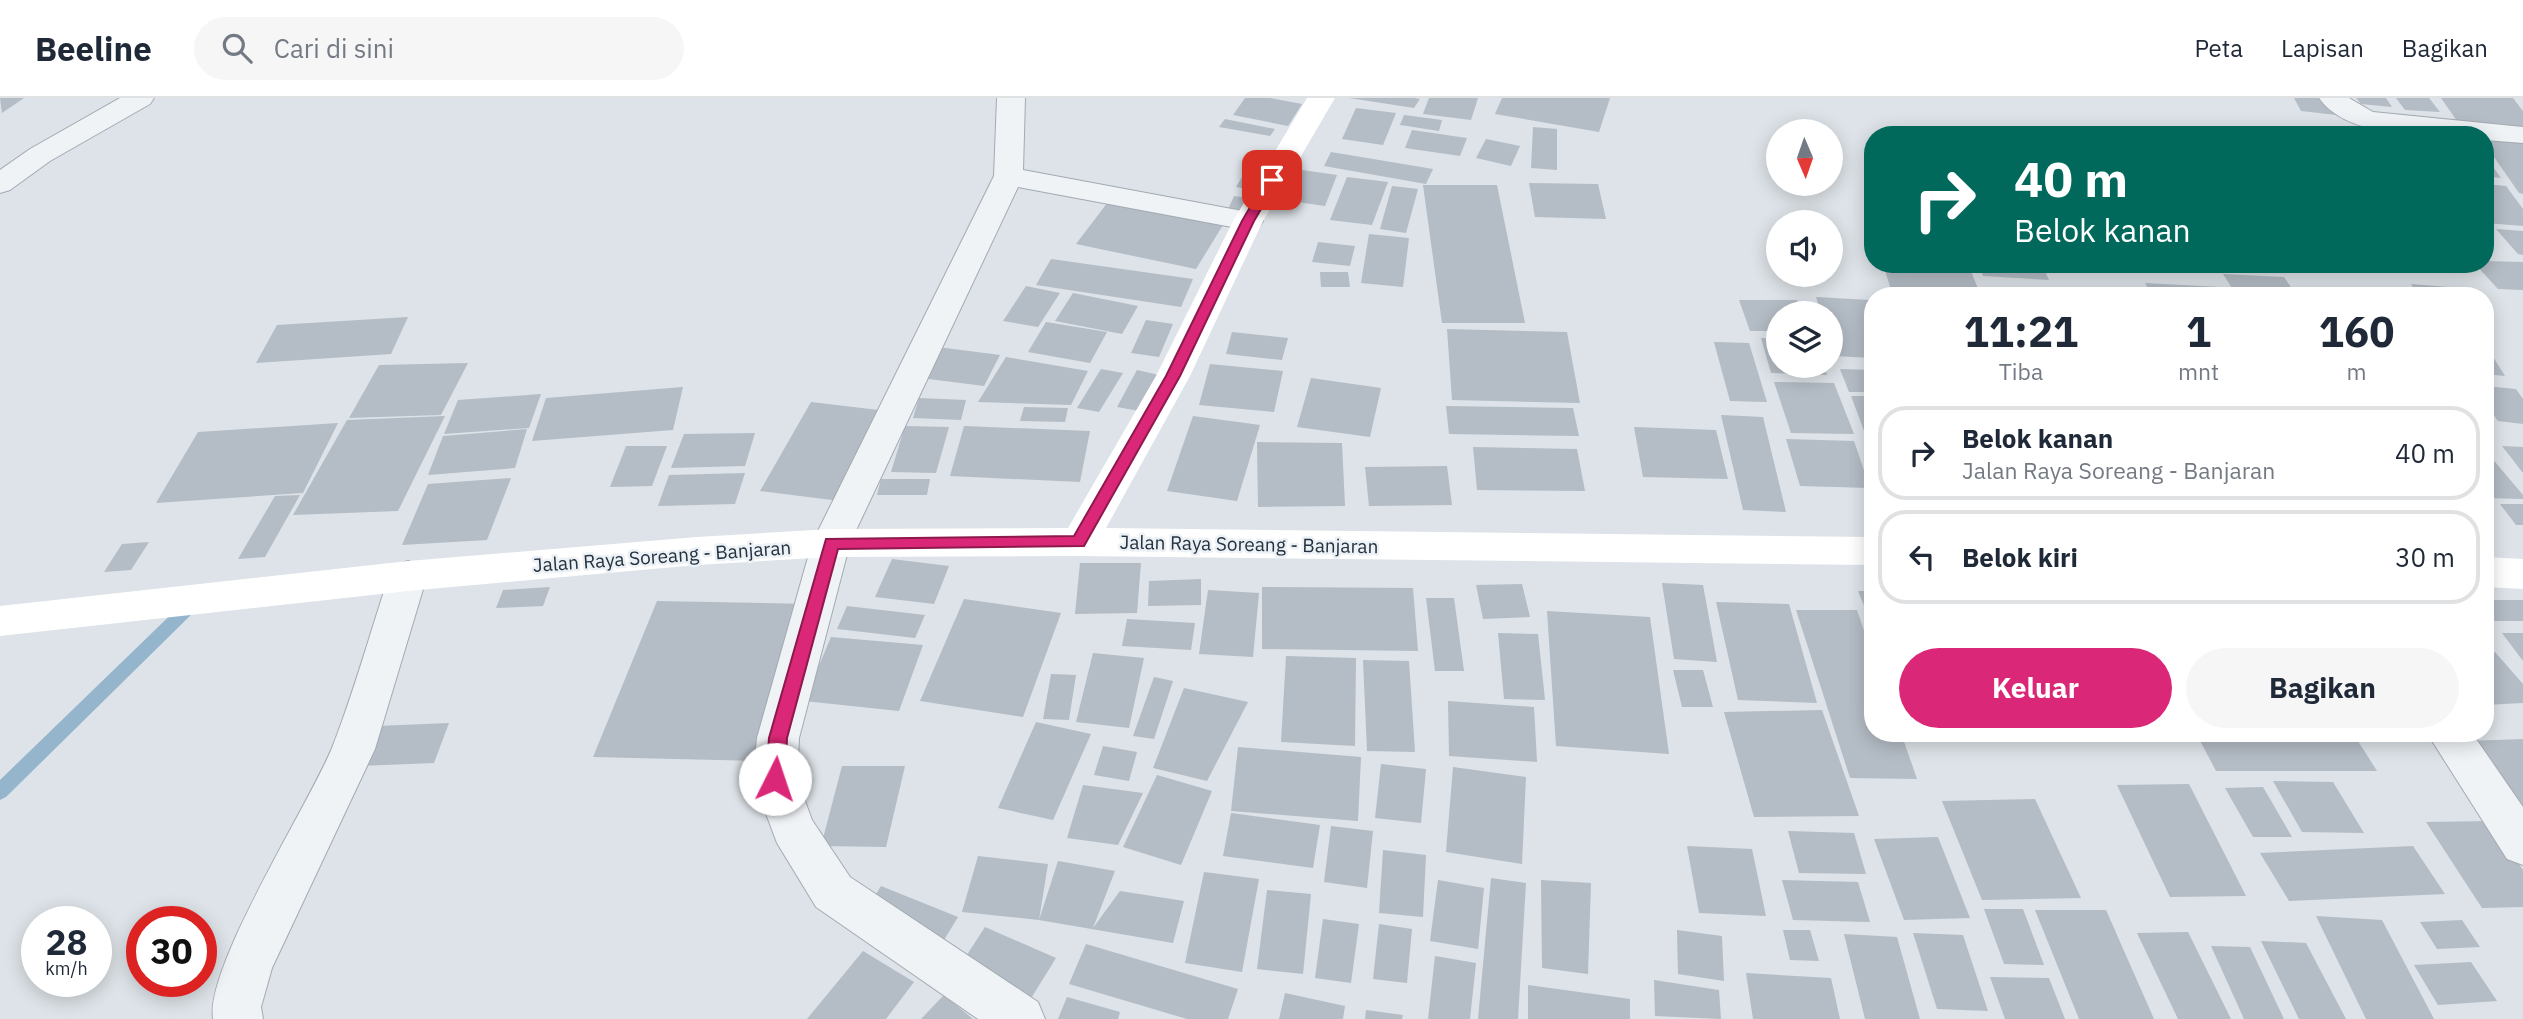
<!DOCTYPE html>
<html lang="id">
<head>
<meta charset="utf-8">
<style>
	:root { --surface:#fff; --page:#f6f6f7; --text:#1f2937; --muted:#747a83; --line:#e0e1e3; --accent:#db2777 }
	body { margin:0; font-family:"IBM Plex Sans",sans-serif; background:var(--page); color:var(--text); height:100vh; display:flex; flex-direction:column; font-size:26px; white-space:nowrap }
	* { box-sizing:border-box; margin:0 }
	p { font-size:23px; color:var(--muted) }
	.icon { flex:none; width:38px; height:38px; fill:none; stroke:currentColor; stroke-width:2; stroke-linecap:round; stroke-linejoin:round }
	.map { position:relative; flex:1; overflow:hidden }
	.side { position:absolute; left:1864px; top:189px; width:630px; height:455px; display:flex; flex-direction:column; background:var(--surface); border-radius:28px; box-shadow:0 4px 18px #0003 }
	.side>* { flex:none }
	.top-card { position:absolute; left:1864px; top:28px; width:630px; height:147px; border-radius:28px; box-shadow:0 4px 18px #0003; background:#00695c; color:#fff; overflow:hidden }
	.needle { width:46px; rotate:178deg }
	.fabs { position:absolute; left:1766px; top:21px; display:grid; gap:14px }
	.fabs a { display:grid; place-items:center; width:77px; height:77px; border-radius:50%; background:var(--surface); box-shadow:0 4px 18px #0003; font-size:35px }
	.speed { position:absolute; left:21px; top:808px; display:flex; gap:14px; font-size:35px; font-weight:700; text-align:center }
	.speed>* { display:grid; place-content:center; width:91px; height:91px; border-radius:50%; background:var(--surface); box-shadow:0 4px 18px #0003; line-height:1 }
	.speed small { font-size:18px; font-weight:400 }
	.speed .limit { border:10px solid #d22; background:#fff; color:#111 }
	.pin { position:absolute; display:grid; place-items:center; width:60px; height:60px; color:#fff; margin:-30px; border-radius:14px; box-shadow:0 4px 10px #0006 }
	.me { position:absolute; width:77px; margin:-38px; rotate:4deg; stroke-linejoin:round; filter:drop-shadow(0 0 5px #0008) }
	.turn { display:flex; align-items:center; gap:24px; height:147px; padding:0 35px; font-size:32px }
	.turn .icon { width:91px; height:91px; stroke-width:2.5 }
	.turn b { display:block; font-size:49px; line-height:60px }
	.eta { display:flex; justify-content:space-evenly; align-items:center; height:119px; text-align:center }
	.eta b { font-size:42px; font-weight:800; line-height:49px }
	.action { display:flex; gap:14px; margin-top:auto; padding:14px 35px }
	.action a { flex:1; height:80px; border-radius:42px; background:var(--accent); color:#fff; font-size:28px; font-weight:800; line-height:80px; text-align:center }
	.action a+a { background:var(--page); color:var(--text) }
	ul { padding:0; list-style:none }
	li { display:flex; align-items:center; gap:21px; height:94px; margin:0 14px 10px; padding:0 21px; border:4px solid var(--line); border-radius:28px }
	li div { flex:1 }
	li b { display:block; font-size:26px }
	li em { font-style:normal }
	header { display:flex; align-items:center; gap:42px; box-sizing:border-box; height:98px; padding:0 35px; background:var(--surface); border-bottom:2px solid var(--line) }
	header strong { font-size:33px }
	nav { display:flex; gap:38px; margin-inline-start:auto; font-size:24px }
	.search { width:490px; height:63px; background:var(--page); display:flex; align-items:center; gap:18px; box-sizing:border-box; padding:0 24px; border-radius:38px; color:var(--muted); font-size:26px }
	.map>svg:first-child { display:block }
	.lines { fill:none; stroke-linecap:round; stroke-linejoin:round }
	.stream { fill:#95b5cc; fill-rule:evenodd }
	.building { fill:#b4bcc5 }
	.street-casing { stroke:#a2aab2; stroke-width:2 }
	.street { fill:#f0f3f6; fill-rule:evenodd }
	.secondary { fill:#fff; fill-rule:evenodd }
	.route { fill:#db2777; stroke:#8e194d; stroke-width:2 }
	.labels { text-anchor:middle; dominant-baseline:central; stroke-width:5; stroke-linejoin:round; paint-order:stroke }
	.street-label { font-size:19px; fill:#253240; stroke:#ecf1f6 }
</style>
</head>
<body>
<header>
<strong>Beeline</strong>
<div class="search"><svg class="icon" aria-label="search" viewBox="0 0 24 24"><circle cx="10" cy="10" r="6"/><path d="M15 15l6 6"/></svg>Cari di sini</div>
<nav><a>Peta</a><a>Lapisan</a><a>Bagikan</a></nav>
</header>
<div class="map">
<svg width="2523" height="921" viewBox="0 0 2523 921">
	<rect width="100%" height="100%" fill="#dde3e8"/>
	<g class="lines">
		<!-- stream -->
		<path class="stream" d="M193,499L199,501L201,505L199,509L6,699L0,702V682L187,501Z"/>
	</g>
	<!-- building -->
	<g class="building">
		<path d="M0,0H24L2,15Z"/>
		<path d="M1245,0H1270L1302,6L1288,28L1233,17Z"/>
		<path d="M1349,0H1414L1420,1L1414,10Z"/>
		<path d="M1429,0H1478L1471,22L1423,16Z"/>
		<path d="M1502,0H1610L1599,34L1495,16Z"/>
		<path d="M2294,0H2326L2336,17L2301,13Z"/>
		<path d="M2356,0H2386L2392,9L2361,6Z"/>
		<path d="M2396,0H2429L2440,14L2405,12Z"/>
		<path d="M2441,0H2513L2523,13V29L2457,23Z"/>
		<path d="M1356,10L1396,15L1383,47L1342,41Z"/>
		<path d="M1404,17L1442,22L1439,33L1400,27Z"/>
		<path d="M1225,21L1275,31L1270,38L1219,29Z"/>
		<path d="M1533,29L1557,31V72L1531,70Z"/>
		<path d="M1412,32L1467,40L1460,58L1405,50Z"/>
		<path d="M2485,36L2523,40V96L2519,95L2485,46Z"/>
		<path d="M1486,41L1520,48L1511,68L1476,60Z"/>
		<path d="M1331,54L1433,71L1426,86L1324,68Z"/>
		<path d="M1255,58L1271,61L1253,92L1236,89Z"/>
		<path d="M2485,58L2501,80L2485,78Z"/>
		<path d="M1302,72L1337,77L1325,108L1290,103Z"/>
		<path d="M1347,79L1388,84L1372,127L1330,122Z"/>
		<path d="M1529,85L1598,86L1606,121L1535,119Z"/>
		<path d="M2485,86L2506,88L2523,111V128L2485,125Z"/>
		<path d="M1423,87H1497L1525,225H1442Z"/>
		<path d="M1392,88L1418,91L1406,135L1380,131Z"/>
		<path d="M1234,98L1248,100L1240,117L1226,116Z"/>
		<path d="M1108,104L1223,127L1196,171L1076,146Z"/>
		<path d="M2496,131L2523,133V157L2518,156Z"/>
		<path d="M1369,136L1409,140L1403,189L1361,185Z"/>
		<path d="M1318,144L1355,148L1350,168L1312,164Z"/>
		<path d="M1051,161L1193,181L1181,209L1036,187Z"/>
		<path d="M2485,163L2523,164V192L2498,191L2475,166H2485Z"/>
		<path d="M1883,166H1968L1981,198H1893Z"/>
		<path d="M1979,166H2042L2049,182L1983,178Z"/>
		<path d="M1320,174H1348L1350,189H1321Z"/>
		<path d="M2223,176L2284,179L2297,198H2237Z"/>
		<path d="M2145,185L2220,189L2225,198H2152Z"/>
		<path d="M2411,186L2449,189L2455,198H2418Z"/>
		<path d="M1026,188L1060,195L1038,229L1003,223Z"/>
		<path d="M1073,195L1138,208L1122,236L1055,223Z"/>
		<path d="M1816,199L1870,202L1872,260L1834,258L1830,247V215H1821Z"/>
		<path d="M1739,202H1797L1802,215H1778V233H1750Z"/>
		<path d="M408,219L391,256L256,265L277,227Z"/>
		<path d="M1146,222L1173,226L1159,259L1131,255Z"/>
		<path d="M1046,224L1107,234L1090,265L1028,254Z"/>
		<path d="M1447,231L1567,234L1580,305L1452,302Z"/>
		<path d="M1232,234L1288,240L1282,262L1226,256Z"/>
		<path d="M1761,240H1778V268H1824L1827,277L1771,275Z"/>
		<path d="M1714,244L1749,245L1767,304L1730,303Z"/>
		<path d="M2485,246L2505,278L2485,276Z"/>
		<path d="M938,249L1000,257L984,288L921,280Z"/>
		<path d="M1006,259L1088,273L1071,307L978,304Z"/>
		<path d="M468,265L441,317L349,320L379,267Z"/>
		<path d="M1210,266L1283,273L1274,314L1199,307Z"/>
		<path d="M1101,271L1123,275L1099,314L1077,310Z"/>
		<path d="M1840,271L1872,272V294H1849Z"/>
		<path d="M1137,272L1159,277L1139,313L1117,309Z"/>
		<path d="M1311,280L1381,290L1370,339L1297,329Z"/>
		<path d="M1774,284L1834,285L1854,336L1791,335Z"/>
		<path d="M2485,288L2516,291L2523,301V326L2498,323L2485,305Z"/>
		<path d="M683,289L673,332L532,343L546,300Z"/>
		<path d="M541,296L529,330L444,336L458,302Z"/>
		<path d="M1851,298H1872V338H1866Z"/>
		<path d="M919,300L966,302L961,322L913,320Z"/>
		<path d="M811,304L887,313L840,403L760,393Z"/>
		<path d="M1446,308L1573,310L1579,338L1449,336Z"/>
		<path d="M1024,309L1068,310L1065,324L1020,323Z"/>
		<path d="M1721,317L1763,319L1786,414L1743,412Z"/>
		<path d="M445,318L398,413L293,417L347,322Z"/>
		<path d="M1193,318L1260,327L1237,403L1167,393Z"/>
		<path d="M338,325L303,395L156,405L198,334Z"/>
		<path d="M905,328L949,329L936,375L891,374Z"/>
		<path d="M964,328L1090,333L1080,384L950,378Z"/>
		<path d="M1634,329L1716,332L1728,381L1643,379Z"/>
		<path d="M527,331L515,370L428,377L443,338Z"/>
		<path d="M755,335L745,368L671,370L684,336Z"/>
		<path d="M1786,341L1854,343L1870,390L1800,388Z"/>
		<path d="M1257,344L1342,345L1345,408L1258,409Z"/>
		<path d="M626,348H667L652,388L610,389Z"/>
		<path d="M2502,348L2523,349V375Z"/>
		<path d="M1473,349L1577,351L1585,393L1477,392Z"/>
		<path d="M2485,352L2523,397V401L2485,400Z"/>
		<path d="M1447,368L1452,407L1369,408L1365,369Z"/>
		<path d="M745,375L735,406L658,408L669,377Z"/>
		<path d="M511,380L487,442L402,447L428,386Z"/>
		<path d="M881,381H930L927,397H877Z"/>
		<path d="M300,397L265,459L238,461L275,398Z"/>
		<path d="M2500,406H2523V427H2516Z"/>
		<path d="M149,444L131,472L104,474L122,446Z"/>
		<path d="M892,461L949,468L934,506L875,499Z"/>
		<path d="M1080,465H1141L1137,515L1075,516Z"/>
		<path d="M1201,481V507L1148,508L1149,483Z"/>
		<path d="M1662,485L1703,487L1717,564L1674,561Z"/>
		<path d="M1522,486L1530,519L1483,521L1476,487Z"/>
		<path d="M550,489L543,508L496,510L503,492Z"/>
		<path d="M1262,489L1413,490L1418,553L1262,551Z"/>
		<path d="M1208,492L1259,495L1253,559L1199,556Z"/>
		<path d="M1858,493H1872V527Z"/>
		<path d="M1426,500H1454L1464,573H1435Z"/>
		<path d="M964,501L1061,515L1023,619L920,603Z"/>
		<path d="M2485,502H2523V523H2491L2485,515Z"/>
		<path d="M657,503L809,506L759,663L593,659Z"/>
		<path d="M1716,504L1789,506L1817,605L1738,602Z"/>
		<path d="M847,508L925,517L915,540L837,531Z"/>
		<path d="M1796,512H1857L1872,556V635H1901L1917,681L1850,680Z"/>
		<path d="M1547,513L1650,519L1669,656L1556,648Z"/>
		<path d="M1127,521L1195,525L1191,552L1122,548Z"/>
		<path d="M1498,535L1538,536L1545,602L1504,601Z"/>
		<path d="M2502,535H2523V563Z"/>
		<path d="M831,539L923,547L899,613L804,603Z"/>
		<path d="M2495,554L2523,586V605L2485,607V555Z"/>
		<path d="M1093,555L1144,560L1129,630L1076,624Z"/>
		<path d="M1286,558L1356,560L1355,648L1281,644Z"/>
		<path d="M1363,562L1409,563L1415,654L1367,653Z"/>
		<path d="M1673,572H1703L1713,609H1682Z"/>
		<path d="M1051,576L1076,577L1069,622L1043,621Z"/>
		<path d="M1154,579L1173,583L1154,641L1133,638Z"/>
		<path d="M1184,590L1248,604L1207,683L1153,670Z"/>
		<path d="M1448,603L1534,609L1537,664L1449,658Z"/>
		<path d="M1822,612L1859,718L1754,719L1724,614Z"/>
		<path d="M1036,624L1091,636L1053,722L998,710Z"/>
		<path d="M449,625L434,665L359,668L377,628Z"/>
		<path d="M2196,635H2353L2377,673H2216Z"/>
		<path d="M2523,641V717L2469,643Z"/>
		<path d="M1103,648L1137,654L1129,683L1094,677Z"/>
		<path d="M1238,649L1361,659L1358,723L1231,713Z"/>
		<path d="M1381,666L1426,671L1421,725L1375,720Z"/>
		<path d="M842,668H905L886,749L821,748Z"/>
		<path d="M1453,669L1526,679L1522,766L1446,754Z"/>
		<path d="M1157,677L1212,693L1181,767L1123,749Z"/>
		<path d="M2273,683L2333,684L2364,735L2302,734Z"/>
		<path d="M2189,686L2246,798L2170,799L2117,687Z"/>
		<path d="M1083,687L1143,695L1118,747L1067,740Z"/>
		<path d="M2263,689L2292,739H2253L2225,690Z"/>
		<path d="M2035,701L2081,800L1982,802L1942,703Z"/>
		<path d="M1231,715L1320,727L1313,770L1223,758Z"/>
		<path d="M2490,723L2523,772V809L2482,810L2426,724Z"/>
		<path d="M1331,728L1373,733L1367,790L1324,784Z"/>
		<path d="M1788,733L1854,735L1866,776L1799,775Z"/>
		<path d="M1938,739L1970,820L1904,822L1874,741Z"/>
		<path d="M1687,748L1752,751L1766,818L1699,815Z"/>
		<path d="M2413,748L2445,796L2289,803L2260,755Z"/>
		<path d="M1383,752L1426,757L1423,819L1379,815Z"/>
		<path d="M978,758L1048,766L1039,822L1058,763L1115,773L1093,830L1120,793L1184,803L1173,845L1039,822L962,814Z"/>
		<path d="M1204,774L1259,781L1242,874L1185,865Z"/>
		<path d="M1491,780L1526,785L1518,921H1478Z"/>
		<path d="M1438,782L1484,790L1478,851L1430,843Z"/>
		<path d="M1541,782L1591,785L1588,876L1542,870Z"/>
		<path d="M1782,782L1858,784L1870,824L1793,822Z"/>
		<path d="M881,788L958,819L944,842L867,811Z"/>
		<path d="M1267,792L1311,796L1303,876L1257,871Z"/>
		<path d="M1984,811H2023L2044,867L2004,866Z"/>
		<path d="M2035,812H2106L2154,921H2079Z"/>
		<path d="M2316,818L2382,822L2434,921H2366Z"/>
		<path d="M1323,821L1359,826L1351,885L1315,880Z"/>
		<path d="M2462,822L2480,849L2437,851L2420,824Z"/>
		<path d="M1379,826L1412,831L1407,885L1373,881Z"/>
		<path d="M985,829L1056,860L1030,902L959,869Z"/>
		<path d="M1677,832L1722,838L1724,883L1678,876Z"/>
		<path d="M1783,832H1810L1819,863L1790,862Z"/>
		<path d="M2188,834L2231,921H2178L2137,835Z"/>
		<path d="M1913,835L1963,837L1988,913L1937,911Z"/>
		<path d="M1844,836L1897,839L1920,921H1865Z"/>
		<path d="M2261,843L2306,845L2346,921H2299Z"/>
		<path d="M1086,846L1238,891L1228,921H1187L1069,886Z"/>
		<path d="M2211,848L2250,849L2284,921H2244Z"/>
		<path d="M863,853L914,884L886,921H807Z"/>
		<path d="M1435,858L1476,865L1470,921H1428Z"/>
		<path d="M2471,864L2497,903L2438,907L2414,867Z"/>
		<path d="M1746,875L1831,880L1840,921H1753Z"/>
		<path d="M1990,879L2049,880L2065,921H2005Z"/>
		<path d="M1654,882L1719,892L1721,921L1655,918Z"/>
		<path d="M1528,887L1630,901V921H1528Z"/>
		<path d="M1285,895L1345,908L1343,921H1279Z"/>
		<path d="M944,897L973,921H921Z"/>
		<path d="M1067,899L1120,914L1118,921H1058Z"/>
		<path d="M1366,912L1403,917L1402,921H1365Z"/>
	</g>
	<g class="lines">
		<!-- street casing -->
		<g class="street-casing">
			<g id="street">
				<path d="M120,0H154L150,6L50,63L10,92L0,95V72L30,51Z"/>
				<path d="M997,0H1025L1023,72L1248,114L1259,117L1263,123L1259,129L1248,132L1018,89L850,445L799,640L797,681L812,722L850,779L1038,904L1045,921H978L816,809L777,745L753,681L757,640L812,445L994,78Z"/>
				<path d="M2319,0H2349L2373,14L2523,29V45L2485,42V37C2437,37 2350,44 2319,0Z"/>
				<path d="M408,463L422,468L427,478L375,651L272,870L261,909L263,921H213C205,869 308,708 332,650C354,594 370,535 389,478L394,468Z"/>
				<path d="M2427,635H2472L2523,709V767L2507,761Z"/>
			</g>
		</g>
		<!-- street -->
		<use href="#street" class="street"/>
		<!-- secondary -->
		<g class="secondary">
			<path d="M1307,0H1335L1263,123L1190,278L1106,430L1872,439V467L1079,458L831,459L697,467L408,493L0,538V508L408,463L697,439L831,431L1068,430L1156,278L1233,123Z"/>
			<path d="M2485,459L2523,461V491L2485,489Z"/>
		</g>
	</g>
	<!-- route -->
	<path class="route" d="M1272,78L1278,82L1254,123L1180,278L1084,448L838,451L787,640L785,681L775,689L769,687L766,681L769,640L826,441L1074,438L1166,278L1242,123L1266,82Z"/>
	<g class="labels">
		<!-- street labels -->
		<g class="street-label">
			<text transform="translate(1249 446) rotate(1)">Jalan Raya Soreang - Banjaran</text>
			<text transform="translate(662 458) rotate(-4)">Jalan Raya Soreang - Banjaran</text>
		</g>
	</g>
</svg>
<div class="fabs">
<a><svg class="needle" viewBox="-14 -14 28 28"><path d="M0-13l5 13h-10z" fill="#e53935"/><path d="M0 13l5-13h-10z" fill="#747a83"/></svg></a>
<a><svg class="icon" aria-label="sound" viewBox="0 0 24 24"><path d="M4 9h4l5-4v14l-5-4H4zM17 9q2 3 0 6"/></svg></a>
<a><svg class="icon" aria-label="layers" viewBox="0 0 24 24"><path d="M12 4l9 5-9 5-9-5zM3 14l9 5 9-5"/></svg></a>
</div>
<div class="speed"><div>28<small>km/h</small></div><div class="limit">30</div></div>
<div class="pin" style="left:1272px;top:82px;background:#d93025"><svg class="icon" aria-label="arrive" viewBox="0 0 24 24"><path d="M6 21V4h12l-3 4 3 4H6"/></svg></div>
<svg class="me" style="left:775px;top:681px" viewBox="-20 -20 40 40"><circle r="19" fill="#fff"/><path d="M0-13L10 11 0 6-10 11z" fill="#db2777"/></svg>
<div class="top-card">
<div class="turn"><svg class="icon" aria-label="right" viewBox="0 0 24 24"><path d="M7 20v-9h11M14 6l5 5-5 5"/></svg><div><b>40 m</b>Belok kanan</div></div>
</div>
<section class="side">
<div class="eta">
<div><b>11:21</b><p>Tiba</p></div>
<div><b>1</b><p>mnt</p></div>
<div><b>160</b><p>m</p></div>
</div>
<ul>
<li><svg class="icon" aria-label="right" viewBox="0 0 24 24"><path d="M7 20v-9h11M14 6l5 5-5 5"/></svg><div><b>Belok kanan</b><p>Jalan Raya Soreang - Banjaran</p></div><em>40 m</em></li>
<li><svg class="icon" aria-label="left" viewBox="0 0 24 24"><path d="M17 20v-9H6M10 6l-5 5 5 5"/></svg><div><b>Belok kiri</b></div><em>30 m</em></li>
</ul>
<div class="action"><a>Keluar</a><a>Bagikan</a></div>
</section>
</div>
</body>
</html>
